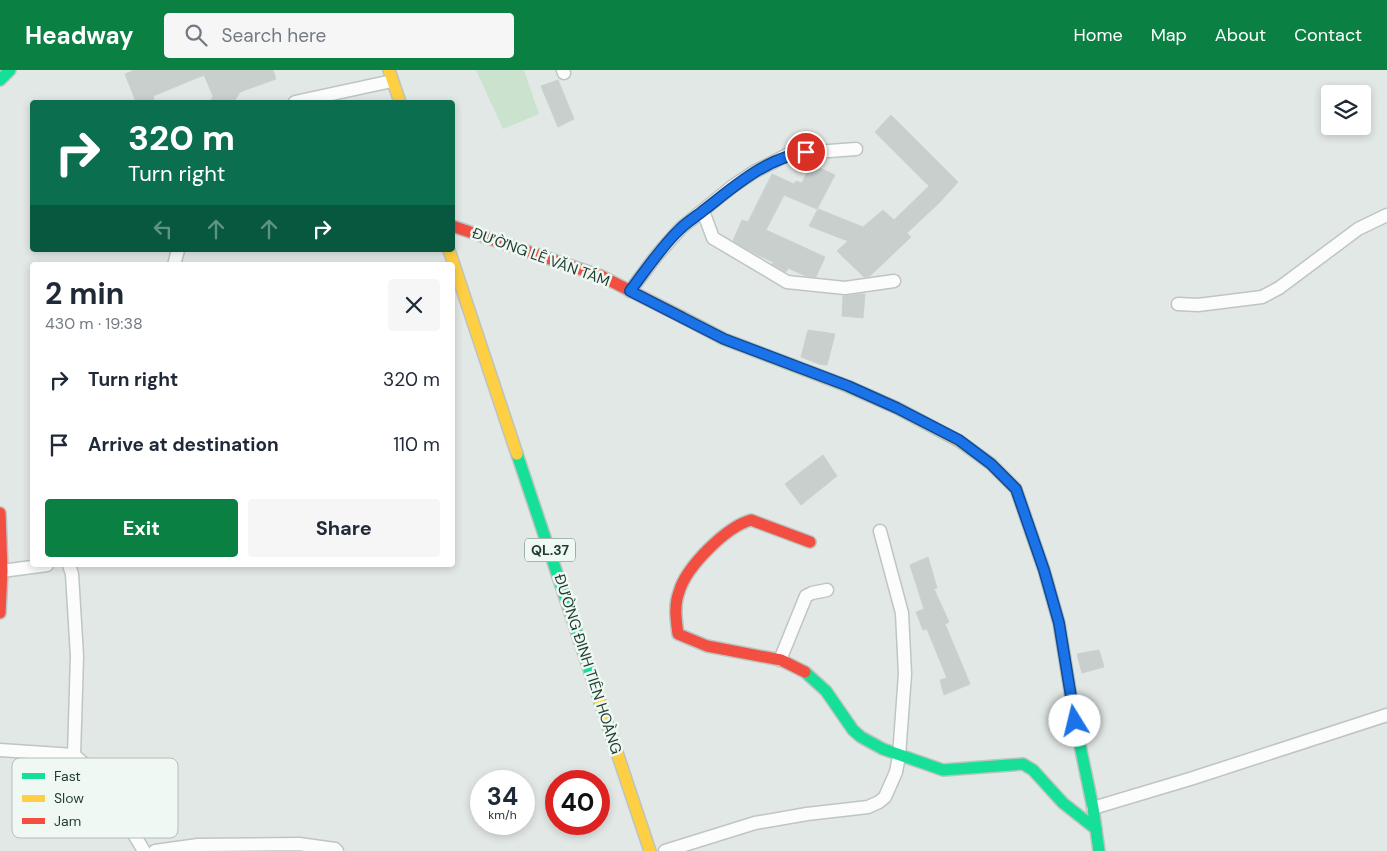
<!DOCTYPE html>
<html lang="en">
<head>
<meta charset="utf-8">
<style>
	:root { --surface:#fff; --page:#f6f6f7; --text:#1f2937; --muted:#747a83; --accent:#0b8043 }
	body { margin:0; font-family:"DM Sans",sans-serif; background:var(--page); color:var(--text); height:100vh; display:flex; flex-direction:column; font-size:19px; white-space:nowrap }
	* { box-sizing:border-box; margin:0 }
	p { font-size:16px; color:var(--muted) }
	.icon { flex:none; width:28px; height:28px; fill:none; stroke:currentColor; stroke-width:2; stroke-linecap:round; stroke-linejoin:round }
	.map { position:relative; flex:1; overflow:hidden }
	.drawer { position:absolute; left:30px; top:192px; width:425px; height:305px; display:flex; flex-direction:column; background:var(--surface); border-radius:5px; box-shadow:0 2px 8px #0003 }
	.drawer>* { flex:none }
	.hud { position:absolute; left:30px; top:30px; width:425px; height:152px; border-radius:5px; box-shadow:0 2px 8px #0003; background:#0b6e4f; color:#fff; overflow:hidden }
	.controls { position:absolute; left:1321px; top:15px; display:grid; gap:10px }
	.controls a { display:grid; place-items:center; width:50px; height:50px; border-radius:5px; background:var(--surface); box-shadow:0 2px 8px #0003; font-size:25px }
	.speed { position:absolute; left:470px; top:700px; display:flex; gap:10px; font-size:25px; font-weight:700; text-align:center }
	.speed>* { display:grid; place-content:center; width:65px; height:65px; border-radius:50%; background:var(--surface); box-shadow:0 2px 8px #0003; line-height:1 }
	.speed small { font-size:12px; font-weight:400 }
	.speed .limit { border:8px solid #d22; background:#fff; color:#111 }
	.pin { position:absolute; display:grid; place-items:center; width:42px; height:42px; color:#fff; margin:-21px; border:2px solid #fff; border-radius:50%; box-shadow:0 1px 5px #0007 }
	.me { position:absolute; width:55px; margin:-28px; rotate:351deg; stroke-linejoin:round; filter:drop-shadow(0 0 4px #0008) }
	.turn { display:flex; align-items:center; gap:18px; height:105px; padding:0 15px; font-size:22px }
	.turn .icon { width:65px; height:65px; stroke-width:2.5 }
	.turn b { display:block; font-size:35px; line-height:42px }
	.lanes { display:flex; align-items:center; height:48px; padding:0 15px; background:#0003; justify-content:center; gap:25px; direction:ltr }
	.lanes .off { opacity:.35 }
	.round { display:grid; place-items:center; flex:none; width:52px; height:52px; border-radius:5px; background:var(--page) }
	.summary { display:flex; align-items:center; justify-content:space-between; height:85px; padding:0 15px }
	h1 { font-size:30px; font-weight:700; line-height:38px }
	.primary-button { display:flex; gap:10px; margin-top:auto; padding:10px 15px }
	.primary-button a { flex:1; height:58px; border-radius:5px; background:var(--accent); color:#fff; font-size:20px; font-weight:700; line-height:58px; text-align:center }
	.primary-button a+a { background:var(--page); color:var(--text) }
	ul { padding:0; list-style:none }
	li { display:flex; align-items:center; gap:15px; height:65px; padding:0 15px }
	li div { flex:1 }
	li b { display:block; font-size:19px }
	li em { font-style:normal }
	header { display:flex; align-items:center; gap:30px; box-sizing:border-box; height:70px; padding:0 25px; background:var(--accent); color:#fff }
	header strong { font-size:24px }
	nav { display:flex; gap:28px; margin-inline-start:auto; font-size:18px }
	.search { width:350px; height:45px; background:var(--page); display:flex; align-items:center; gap:12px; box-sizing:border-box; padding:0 18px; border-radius:5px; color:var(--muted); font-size:19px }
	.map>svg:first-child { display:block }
	.green { fill:#cae2ce }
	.building { fill:#c9cfcc; stroke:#cbd1ce }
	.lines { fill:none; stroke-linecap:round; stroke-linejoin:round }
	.street-casing { stroke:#bfc5c2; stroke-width:15 }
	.fast-casing { stroke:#bbc4c0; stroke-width:14 }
	.slow-casing { stroke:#bbc4c0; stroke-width:14 }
	.jam-casing { stroke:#bbc4c0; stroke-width:14 }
	.street { stroke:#fbfcfb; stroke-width:12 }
	.fast { stroke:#16e098; stroke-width:11 }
	.slow { stroke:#ffcf43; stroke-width:11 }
	.jam { stroke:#f24e42; stroke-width:11 }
	.route-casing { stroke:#114b97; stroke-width:12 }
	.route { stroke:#1a73e8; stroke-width:9 }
	.labels { text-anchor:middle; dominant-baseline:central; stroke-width:5; stroke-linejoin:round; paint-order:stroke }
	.shield { fill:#eff8f2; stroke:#5d746b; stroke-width:1 }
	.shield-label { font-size:14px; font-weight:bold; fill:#1f3c31 }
	.street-label { font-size:15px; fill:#1f3c31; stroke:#eff8f2 }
	.key { fill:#eff8f2; stroke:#b1c0b8; stroke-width:1 }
	.key-label { font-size:14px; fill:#1f3c31 }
</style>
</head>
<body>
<header>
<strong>Headway</strong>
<div class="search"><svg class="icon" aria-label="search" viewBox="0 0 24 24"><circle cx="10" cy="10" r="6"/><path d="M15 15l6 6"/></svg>Search here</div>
<nav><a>Home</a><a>Map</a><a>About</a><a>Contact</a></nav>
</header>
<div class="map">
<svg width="1387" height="781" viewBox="0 0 1387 781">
	<rect width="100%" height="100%" fill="#e2e8e5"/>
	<!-- green -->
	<path class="green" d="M476,0H524L539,44L503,59Z"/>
	<!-- building -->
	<g class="building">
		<path d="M135,0H273L276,9L240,22L234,32H210L213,26L204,5L153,26L155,32H136L125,4Z"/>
		<path d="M558,10L574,49L558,57L541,16Z"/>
		<path d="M891,45L958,112L939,133L907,163L911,167L870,206L864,207L837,181L848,171L809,156L818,139L863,157L883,140L894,150L929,116L875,62Z"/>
		<path d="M811,94L835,105L817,139L784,125L766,160L825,187L816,207L806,206L788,198L786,202L772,194L773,192L756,184L733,171L742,150L748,152L772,104L794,114L796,111L802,113Z"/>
		<path d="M861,224H865L863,248L842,246L843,226Z"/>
		<path d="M808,260L835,264L827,295L819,294L801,287Z"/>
		<path d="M823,385L837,406L801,435L785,414Z"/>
		<path d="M928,487L937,518L934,519L949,552L945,554L970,614L944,625L940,610L947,608L927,559L923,560L916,542L924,539L910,495Z"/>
		<path d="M1099,580L1104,597L1082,603L1077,584Z"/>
	</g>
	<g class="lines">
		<!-- street casing -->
		<g class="street-casing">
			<g id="street">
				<path d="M563,0L564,3"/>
				<path d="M295,32L392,11"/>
				<path d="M703,141L713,168L787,212L845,218L894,211"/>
				<path d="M174,195L178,180"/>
				<path d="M630,221L657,185L681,158L733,116L754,102L789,84L856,79"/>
				<path d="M1178,234L1198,235L1262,227L1279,218L1358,159L1387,145"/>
				<path d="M69,495L72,504L77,586L74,685"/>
				<path d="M2,501L47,495"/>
				<path d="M780,590L806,526L812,523L827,520"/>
				<path d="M0,680L74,685L101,709L144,781"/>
				<path d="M1093,738L1190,709L1387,645"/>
				<path d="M155,781L198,775L299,774L335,779L337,781"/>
				<path d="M665,781L755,753L807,744L868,737L879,732L885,727L896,702L899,686L905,604L902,543L880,461"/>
			</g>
		</g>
		<!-- fast casing -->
		<g class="fast-casing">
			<g id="fast">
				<path d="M0,10L10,0"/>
				<path d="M969,378L991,394L1016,419L1044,500L1059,553L1075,651L1093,738L1099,781"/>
				<path d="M517,384L600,632"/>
				<path d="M805,602L826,621L853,660L861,667L883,679L943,700L1023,694L1033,700L1063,733L1096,759"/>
			</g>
		</g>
		<!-- slow casing -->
		<g class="slow-casing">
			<g id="slow">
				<path d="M389,0L400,32"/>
				<path d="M449,180L517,384"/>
				<path d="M682,247L724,269L847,316L897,338L959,371L969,378"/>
				<path d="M600,632L650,781"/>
			</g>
		</g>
		<!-- jam casing -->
		<g class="jam-casing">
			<g id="jam">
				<path d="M452,156L601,206L682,247"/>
				<path d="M0,443L2,501L0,543"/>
				<path d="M805,602L781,590L707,576L678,564C676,550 674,535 679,522C686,497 726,457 751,450L810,472"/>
			</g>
		</g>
		<!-- street -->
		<use href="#street" class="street"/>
		<!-- fast -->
		<use href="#fast" class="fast"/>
		<!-- slow -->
		<use href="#slow" class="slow"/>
		<!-- jam -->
		<use href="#jam" class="jam"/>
	</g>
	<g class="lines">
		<!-- route casing -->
		<g class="route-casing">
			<path id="route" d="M806,82C766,88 735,116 704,140C697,146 687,152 680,159C661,177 646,200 630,221L724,269L848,316L897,338L959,370L991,394L1016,419L1044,500L1059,553L1075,651"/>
		</g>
		<!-- route -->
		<use href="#route" class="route"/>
	</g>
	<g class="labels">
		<!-- shield labels -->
		<rect class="shield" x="525" y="468.5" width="50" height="23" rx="4"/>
		<g class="shield-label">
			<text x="550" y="480">QL.37</text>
		</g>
		<!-- street labels -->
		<g class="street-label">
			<text transform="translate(541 187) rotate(20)">ĐƯỜNG LÊ VĂN TÁM</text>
			<text transform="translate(588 594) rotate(72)">ĐƯỜNG ĐINH TIÊN HOÀNG</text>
		</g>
	</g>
	<!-- legend -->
	<rect x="12" y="688" width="166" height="80" rx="8" class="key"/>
	<rect x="22" y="703" width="23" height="6" fill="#16e098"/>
	<rect x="22" y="725" width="23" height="7" fill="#ffcf43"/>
	<rect x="22" y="748" width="23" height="6" fill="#f24e42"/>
	<g class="key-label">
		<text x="54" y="711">Fast</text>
		<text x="54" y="733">Slow</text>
		<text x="54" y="756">Jam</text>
	</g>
</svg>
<div class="controls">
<a><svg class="icon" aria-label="layers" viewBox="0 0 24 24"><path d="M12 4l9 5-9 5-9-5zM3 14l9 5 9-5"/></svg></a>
</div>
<div class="speed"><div>34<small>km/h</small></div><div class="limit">40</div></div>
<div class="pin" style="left:806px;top:82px;background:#d93025"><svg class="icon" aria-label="arrive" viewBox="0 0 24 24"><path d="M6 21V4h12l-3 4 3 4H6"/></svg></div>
<svg class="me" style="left:1075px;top:651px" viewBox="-20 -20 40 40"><circle r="19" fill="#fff"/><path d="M0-13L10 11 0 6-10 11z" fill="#1a73e8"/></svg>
<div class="hud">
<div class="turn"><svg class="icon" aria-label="right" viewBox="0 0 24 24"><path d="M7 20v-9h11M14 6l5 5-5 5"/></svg><div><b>320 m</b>Turn right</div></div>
<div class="lanes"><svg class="icon off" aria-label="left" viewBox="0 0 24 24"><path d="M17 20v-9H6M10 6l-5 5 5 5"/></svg><svg class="icon off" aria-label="ahead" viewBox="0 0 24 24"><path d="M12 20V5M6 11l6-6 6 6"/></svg><svg class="icon off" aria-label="ahead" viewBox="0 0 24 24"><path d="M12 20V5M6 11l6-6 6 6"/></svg><svg class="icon" aria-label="right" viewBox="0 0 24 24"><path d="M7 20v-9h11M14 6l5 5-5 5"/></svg></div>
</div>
<section class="drawer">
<div class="summary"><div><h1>2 min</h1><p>430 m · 19:38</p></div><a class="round"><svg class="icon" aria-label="close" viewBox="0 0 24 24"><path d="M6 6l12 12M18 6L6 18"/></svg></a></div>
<ul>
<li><svg class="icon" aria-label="right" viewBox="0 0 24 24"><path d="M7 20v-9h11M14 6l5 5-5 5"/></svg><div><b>Turn right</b></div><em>320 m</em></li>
<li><svg class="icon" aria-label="arrive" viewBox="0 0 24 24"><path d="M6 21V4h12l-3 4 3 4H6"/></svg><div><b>Arrive at destination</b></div><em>110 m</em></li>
</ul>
<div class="primary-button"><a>Exit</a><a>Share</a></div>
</section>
</div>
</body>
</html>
